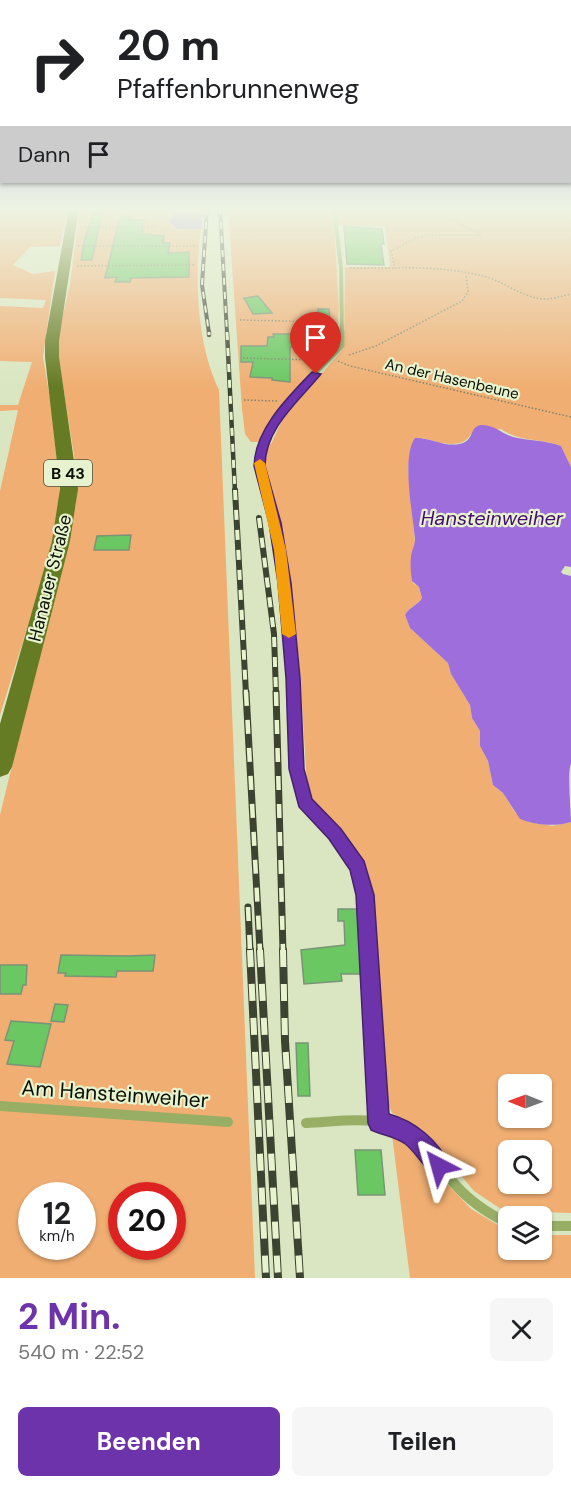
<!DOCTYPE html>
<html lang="de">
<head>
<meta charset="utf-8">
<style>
	:root { --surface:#fff; --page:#f6f6f6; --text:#202124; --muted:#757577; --accent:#6d33aa }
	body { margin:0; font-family:"DM Sans",sans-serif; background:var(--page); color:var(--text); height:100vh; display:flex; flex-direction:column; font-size:22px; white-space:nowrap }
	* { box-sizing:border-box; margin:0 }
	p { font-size:20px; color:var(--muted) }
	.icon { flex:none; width:33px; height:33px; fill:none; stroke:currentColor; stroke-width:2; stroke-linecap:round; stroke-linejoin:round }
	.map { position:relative; height:1278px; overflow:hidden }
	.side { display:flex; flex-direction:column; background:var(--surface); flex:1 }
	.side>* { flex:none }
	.hud { position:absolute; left:0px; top:0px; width:572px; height:183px; box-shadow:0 2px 4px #0004; background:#fff; color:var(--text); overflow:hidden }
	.needle { width:39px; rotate:271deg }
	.controls { position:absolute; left:498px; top:1074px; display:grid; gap:12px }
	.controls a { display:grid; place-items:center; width:54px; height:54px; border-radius:9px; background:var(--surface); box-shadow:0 2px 4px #0004; font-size:30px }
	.speed { position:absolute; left:18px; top:1182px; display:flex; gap:12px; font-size:30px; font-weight:700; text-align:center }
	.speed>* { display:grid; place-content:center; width:78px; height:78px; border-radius:50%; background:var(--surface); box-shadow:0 2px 4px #0004; line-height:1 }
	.speed small { font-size:15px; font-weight:400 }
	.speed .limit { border:9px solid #d22; background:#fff; color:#111 }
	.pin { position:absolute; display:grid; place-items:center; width:51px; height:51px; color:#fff; margin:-62px -26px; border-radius:50% 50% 50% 0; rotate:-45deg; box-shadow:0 0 6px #0007 }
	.pin .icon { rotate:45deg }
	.me { position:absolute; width:66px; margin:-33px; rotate:321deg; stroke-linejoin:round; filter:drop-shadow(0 0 4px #0008) }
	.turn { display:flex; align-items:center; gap:21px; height:126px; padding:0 18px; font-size:27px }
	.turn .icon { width:78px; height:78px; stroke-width:2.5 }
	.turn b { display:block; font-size:42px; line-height:51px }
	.then { display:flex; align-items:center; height:57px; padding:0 18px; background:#0003; gap:12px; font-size:22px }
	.round { display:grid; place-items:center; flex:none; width:63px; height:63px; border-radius:9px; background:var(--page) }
	.overview { display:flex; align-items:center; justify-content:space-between; height:102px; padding:0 18px }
	h1 { font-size:36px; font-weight:700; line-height:45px; color:var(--accent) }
	.primary-button { display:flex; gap:12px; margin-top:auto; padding:12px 18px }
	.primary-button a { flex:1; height:69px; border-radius:9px; background:var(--accent); color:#fff; font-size:24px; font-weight:700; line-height:69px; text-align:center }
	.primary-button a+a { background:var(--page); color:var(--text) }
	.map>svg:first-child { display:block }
	.green { fill:#f0ae72; fill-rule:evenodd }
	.water { fill:#9e6edc }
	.building { fill:#6ac762; stroke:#7a9477; stroke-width:1.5 }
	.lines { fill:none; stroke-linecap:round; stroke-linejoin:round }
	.path { stroke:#7c856b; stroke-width:1.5; stroke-dasharray:1.5 2; stroke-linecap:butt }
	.service-far4 { stroke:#98ae65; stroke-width:4 }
	.service-far3 { stroke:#98ae65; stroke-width:5 }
	.service-far2 { stroke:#98ae65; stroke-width:6 }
	.service-far1 { stroke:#98ae65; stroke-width:8 }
	.service { stroke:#98ae65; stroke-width:10 }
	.primary { fill:#657b24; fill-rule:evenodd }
	.rail-far4-casing { stroke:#3d4331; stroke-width:4 }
	.rail-far3-casing { stroke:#3d4331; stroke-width:4.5 }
	.rail-far2-casing { stroke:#3d4331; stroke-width:6 }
	.rail-far1-casing { stroke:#3d4331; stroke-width:7 }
	.rail-casing { stroke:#3d4331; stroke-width:8 }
	.rail-far4 { stroke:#e7f3ce; stroke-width:2; stroke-dasharray:7; stroke-linecap:butt }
	.rail-far3 { stroke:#e7f3ce; stroke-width:3; stroke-dasharray:8; stroke-linecap:butt }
	.rail-far2 { stroke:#e7f3ce; stroke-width:4; stroke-dasharray:10; stroke-linecap:butt }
	.rail-far1 { stroke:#e7f3ce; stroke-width:4.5; stroke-dasharray:14; stroke-linecap:butt }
	.rail { stroke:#e7f3ce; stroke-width:6; stroke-dasharray:17; stroke-linecap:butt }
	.route { fill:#6d33aa; stroke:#47216e; stroke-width:1.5 }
	.slow { fill:#f59e0b }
	.labels { text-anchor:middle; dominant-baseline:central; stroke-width:4.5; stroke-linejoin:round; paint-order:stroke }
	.far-street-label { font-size:15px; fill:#0c1004; stroke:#e7f3ce }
	.shield { fill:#e7f3ce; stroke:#4e5441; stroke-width:1.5 }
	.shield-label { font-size:16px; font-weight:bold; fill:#0c1004 }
	.street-label { font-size:18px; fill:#0c1004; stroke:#e7f3ce }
	.water-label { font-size:20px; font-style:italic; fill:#440c72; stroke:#e7f3ce }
	.near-street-label { font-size:21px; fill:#0c1004; stroke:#e7f3ce }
</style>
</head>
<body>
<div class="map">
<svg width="571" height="1278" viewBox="0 0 571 1278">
	<rect width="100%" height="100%" fill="#dae6c1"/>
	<!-- green -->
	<g class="green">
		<path d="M0,208H68L60,246L30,247L13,265L33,274L55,271L43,357L51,405L60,493L57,522L39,590L0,715V491L18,410L0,411V405H18L32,362L0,361V306L43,308L46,300L0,298Z"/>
		<path d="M80,208L168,210L174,213L170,217L171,224L178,229H201C194,280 197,343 219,390L255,1278H0V815L76,504V468L58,354L59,332L70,284ZM32,1196H82V1246H32ZM122,1196H172V1246H122Z"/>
		<path d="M228,208H571V467L561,446C541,438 519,442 501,429L471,434C462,451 437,442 423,438L413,442L408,468L415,543L411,557L413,583L419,587L422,598C417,605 409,607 405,615L410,628L448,663L451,674L470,705L472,718L480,731V746L488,761L493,785L503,793L515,812L528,822L553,826L571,822V1213L504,1211L474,1191L439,1149L414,1125L392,1113L386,1098L368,871L347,838L316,806L307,786L300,671L293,604L281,533L263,459L266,445L271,444L288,407L306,392L344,348L345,267H390L385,226L334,225L339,307L337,345L283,403L259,442H251L245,434L242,409ZM508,1084H542V1118H508ZM508,1150H542V1184H508Z"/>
		<path d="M392,1135L420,1155L471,1209L508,1231V1250H542V1235H571V1278H410Z"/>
	</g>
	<!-- water -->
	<g class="water">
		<path d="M147,208H204L201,229H178L169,222L174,213L171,211Z"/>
		<path d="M481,425C494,425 501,433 513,437C529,441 545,440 561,446L571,467V567L565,566L561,572L563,574L571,576V764C567,771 571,810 571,822C555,827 535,825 520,819L503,793L493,785L488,761L480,746V731L472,718L470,705L451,674L448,663L410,628L405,615C409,607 418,605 422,598L419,587L412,581C411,573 410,565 411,557C411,551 415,546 415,539C413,516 401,457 415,438C430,437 450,450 465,442C474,437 470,427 481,425Z"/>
	</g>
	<!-- building -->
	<g class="building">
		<path d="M95,208H103L92,260H81L85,238Z"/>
		<path d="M120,216H131L130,220H144L142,234L164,236L163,243H170L168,253L189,252V277L131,278L130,282H115L117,277L105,278Z"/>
		<path d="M344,226L382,229L384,244H381L384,265L347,264Z"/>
		<path d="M258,296L272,313L253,314L244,298Z"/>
		<path d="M318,309H329L331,335H320Z"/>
		<path d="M273,334H295V347H290V382L272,380V378L250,377L253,362H241V346H267L268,337H274Z"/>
		<path d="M131,535L129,550H94L97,536Z"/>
		<path d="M338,909H359L362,974H341L342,981L304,984L301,950L345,945L344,921H338Z"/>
		<path d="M61,955L127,956L155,955L153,971H117L116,977L65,976L66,973H58Z"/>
		<path d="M0,965H27L26,985H23L21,994H0Z"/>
		<path d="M55,1004L68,1005L64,1022L51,1021Z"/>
		<path d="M11,1021L51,1024L40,1067L7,1064L14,1041L5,1040Z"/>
		<path d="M296,1043H308L310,1096H298Z"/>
		<path d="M355,1150H381L385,1195H358Z"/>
	</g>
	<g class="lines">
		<!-- path -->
		<g class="path">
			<path d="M425,208L480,233L479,235H428L416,238L391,251L395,268C425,267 454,269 483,276C504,281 522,298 544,299C553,299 562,296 571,294"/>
			<path d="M81,227H156"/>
			<path d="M78,246H196"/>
			<path d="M77,266L194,265"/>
			<path d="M350,268H395"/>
			<path d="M240,320L333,322"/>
			<path d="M349,355L376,346L462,301L468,292L466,275"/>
			<path d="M243,358L315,360"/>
			<path d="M338,361L350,366L571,417"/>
			<path d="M244,400L277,401"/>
		</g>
		<!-- service-far4 -->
		<path class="service-far4" d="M334,208L341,268L342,333"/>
		<!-- service-far3 -->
		<path class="service-far3" d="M267,492C264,484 260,474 260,465C261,419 312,377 342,346V332"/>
		<!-- service-far2 -->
		<path class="service-far2" d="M266,490C284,557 291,625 294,694"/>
		<!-- service-far1 -->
		<path class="service-far1" d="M294,692C295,722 292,776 305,801C311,814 327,824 336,835C368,877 365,901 368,951"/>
		<!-- service -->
		<g class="service">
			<path d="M368,950L379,1123"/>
			<path d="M0,1106L228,1122"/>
			<path d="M306,1123C333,1122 363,1117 389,1124C418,1132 434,1161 453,1182C468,1200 487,1213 508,1223"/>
			<path d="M542,1226H571"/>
		</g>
		<!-- primary -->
		<path class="primary" d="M69,208H79L59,341V357L78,489L70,541L12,767L8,774L0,777V724L52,541L60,489L45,357V341Z"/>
		<!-- rail-far4 casing -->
		<g class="rail-far4-casing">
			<g id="rail-far4">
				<path d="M207,208L202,285L209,333"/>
				<path d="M220,208L227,333"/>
			</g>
		</g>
		<!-- rail-far3 casing -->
		<g class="rail-far3-casing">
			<g id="rail-far3">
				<path d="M209,332V335"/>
				<path d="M227,332L235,492"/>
			</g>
		</g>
		<!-- rail-far2 casing -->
		<g class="rail-far2-casing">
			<g id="rail-far2">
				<path d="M235,490L246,694"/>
				<path d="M259,518L274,634L276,694"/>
			</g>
		</g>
		<!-- rail-far1 casing -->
		<g class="rail-far1-casing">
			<g id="rail-far1">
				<path d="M246,692L260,951"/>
				<path d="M276,692L283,951"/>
				<path d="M248,907L250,951"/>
			</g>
		</g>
		<!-- rail casing -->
		<g class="rail-casing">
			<g id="rail">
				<path d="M250,950L266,1278"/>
				<path d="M260,950L278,1278"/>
				<path d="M283,950L285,1041L300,1278"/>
			</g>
		</g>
		<!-- rail-far4 -->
		<use href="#rail-far4" class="rail-far4"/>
		<!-- rail-far3 -->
		<use href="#rail-far3" class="rail-far3"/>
		<!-- rail-far2 -->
		<use href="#rail-far2" class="rail-far2"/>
		<!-- rail-far1 -->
		<use href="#rail-far1" class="rail-far1"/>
		<!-- rail -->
		<use href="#rail" class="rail"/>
	</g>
	<!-- sky -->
	<linearGradient id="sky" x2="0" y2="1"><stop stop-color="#8a98e3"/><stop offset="0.54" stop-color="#eef4e3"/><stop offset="1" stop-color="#eef4e3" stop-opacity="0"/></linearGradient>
	<rect width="571" height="387" fill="url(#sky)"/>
	<!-- route -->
	<path class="route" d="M312,372L321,374C299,401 265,428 265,466L281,523L291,583L300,678L304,769L312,799L341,829L364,861L374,895L389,1114C415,1121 439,1141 450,1166L446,1174L439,1177C424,1171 417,1152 404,1143C393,1136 382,1135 371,1130L368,1123L356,895L350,870L329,839L299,807L289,769L286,678L278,583L269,523L254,466C255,429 288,397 312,372Z"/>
	<!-- slow -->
	<path class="slow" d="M260,459L265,463L286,550L296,634L289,638L282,634L274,550L254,463Z"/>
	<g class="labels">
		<!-- far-street labels -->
		<g class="far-street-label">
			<text transform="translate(452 379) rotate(13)">An der Hasenbeune</text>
		</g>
		<!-- shield labels -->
		<rect class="shield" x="44" y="460" width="48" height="26" rx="4.5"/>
		<g class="shield-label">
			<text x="68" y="473">B 43</text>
		</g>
		<!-- street labels -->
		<g class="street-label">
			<text transform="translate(50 578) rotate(-76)">Hanauer Straße</text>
		</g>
		<!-- water labels -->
		<g class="water-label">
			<text x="492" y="518">Hansteinweiher</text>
		</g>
		<!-- near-street labels -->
		<g class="near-street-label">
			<text transform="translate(115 1094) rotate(4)">Am Hansteinweiher</text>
		</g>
	</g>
</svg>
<div class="controls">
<a><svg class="needle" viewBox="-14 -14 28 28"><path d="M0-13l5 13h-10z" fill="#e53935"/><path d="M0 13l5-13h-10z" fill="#757577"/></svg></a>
<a><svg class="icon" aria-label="search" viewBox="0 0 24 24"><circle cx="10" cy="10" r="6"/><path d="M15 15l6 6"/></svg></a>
<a><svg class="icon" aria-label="layers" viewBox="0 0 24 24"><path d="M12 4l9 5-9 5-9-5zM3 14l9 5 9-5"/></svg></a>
</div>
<div class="speed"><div>12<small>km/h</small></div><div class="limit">20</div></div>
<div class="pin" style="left:316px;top:374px;background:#d93025"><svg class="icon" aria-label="arrive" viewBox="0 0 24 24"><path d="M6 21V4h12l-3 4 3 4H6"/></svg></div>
<svg class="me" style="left:439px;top:1166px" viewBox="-20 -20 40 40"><path d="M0-17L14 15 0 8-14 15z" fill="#6d33aa" stroke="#fff" stroke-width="4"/></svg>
<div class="hud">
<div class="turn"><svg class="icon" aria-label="right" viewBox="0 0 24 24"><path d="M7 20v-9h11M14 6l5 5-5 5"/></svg><div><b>20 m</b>Pfaffenbrunnenweg</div></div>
<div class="then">Dann<svg class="icon" aria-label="arrive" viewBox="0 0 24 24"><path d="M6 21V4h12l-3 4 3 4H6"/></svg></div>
</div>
</div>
<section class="side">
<div class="overview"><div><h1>2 Min.</h1><p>540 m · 22:52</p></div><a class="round"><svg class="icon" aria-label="close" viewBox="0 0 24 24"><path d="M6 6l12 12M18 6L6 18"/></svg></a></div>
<div class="primary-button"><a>Beenden</a><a>Teilen</a></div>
</section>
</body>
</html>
